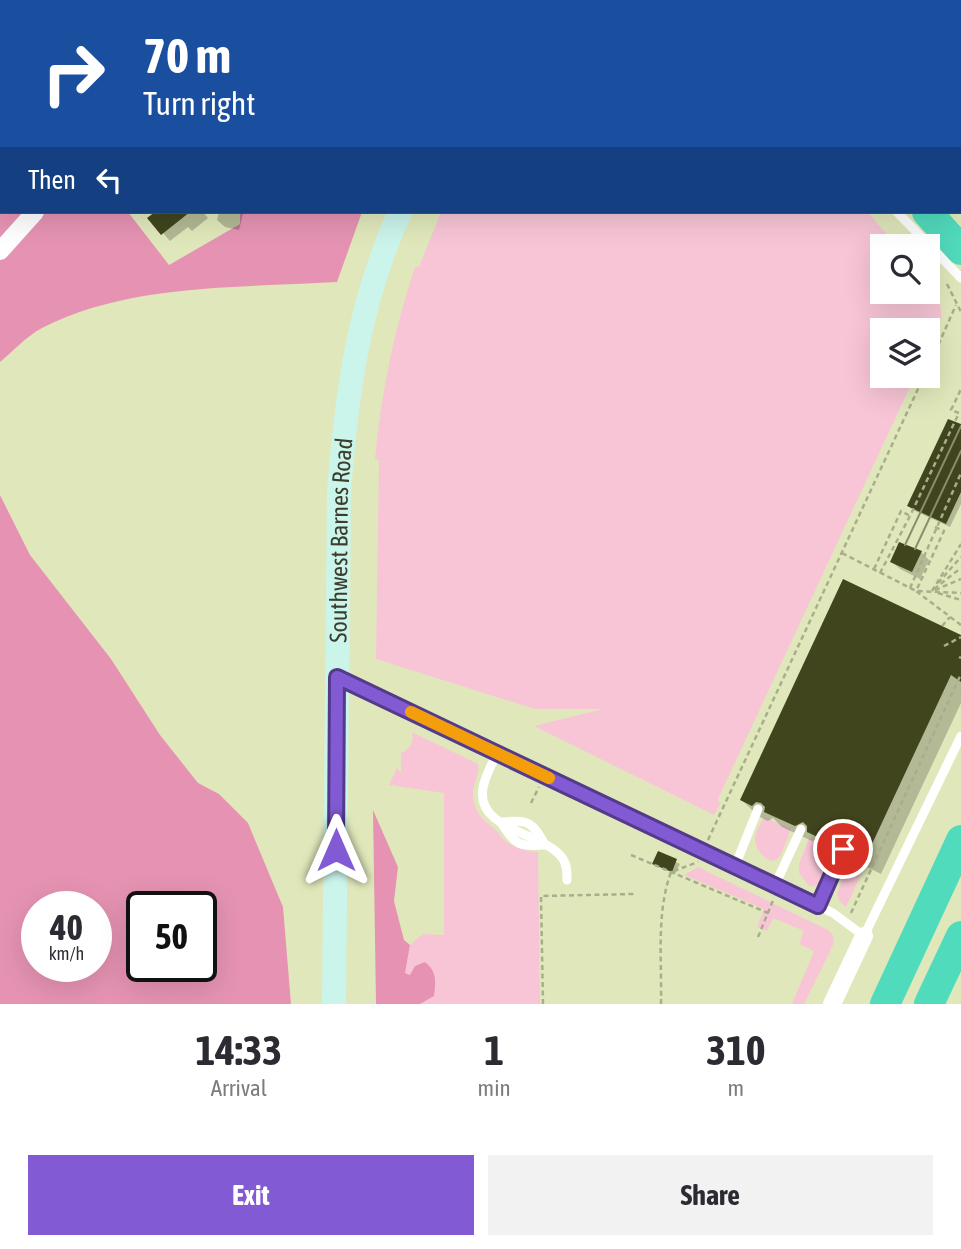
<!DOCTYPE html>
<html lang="en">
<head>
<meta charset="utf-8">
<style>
	:root { --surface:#fff; --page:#f2f2f3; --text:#2b2b33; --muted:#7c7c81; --accent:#825ad4 }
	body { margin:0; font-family:"Asap Condensed",sans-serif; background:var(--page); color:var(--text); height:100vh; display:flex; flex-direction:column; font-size:26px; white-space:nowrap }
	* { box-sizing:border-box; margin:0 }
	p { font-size:23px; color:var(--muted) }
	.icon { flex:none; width:38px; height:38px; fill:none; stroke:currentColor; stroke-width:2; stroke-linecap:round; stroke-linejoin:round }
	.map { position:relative; height:1004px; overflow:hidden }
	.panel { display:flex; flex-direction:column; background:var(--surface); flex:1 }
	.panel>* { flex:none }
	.guide { position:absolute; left:0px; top:0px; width:962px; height:214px; box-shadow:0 7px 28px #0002; background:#1a4fa0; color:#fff; overflow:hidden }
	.fabs { position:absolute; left:870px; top:234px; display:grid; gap:14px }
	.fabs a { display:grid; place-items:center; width:70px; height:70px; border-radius:0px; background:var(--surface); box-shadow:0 7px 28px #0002; font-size:35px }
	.speed { position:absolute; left:21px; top:891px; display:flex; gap:14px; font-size:35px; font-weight:700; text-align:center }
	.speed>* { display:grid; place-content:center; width:91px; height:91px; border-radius:50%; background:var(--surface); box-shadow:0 7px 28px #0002; line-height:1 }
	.speed small { font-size:18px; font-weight:400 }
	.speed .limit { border:4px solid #111; border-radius:10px; background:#fff; color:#111 }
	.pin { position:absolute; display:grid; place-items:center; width:60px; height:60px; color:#fff; margin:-30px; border:4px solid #fff; border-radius:50%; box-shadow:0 2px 7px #0007 }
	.me { position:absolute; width:77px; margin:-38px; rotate:0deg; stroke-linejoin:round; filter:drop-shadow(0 0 5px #0008) }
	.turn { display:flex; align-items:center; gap:24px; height:147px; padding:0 28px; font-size:32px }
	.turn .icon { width:91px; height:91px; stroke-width:2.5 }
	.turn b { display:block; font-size:49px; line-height:60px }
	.then { display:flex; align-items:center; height:66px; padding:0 28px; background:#0003; gap:14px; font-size:26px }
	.eta { display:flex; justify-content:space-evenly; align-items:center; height:119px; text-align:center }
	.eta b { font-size:42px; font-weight:700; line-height:49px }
	.primary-button { display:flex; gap:14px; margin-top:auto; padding:14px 28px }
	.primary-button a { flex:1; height:80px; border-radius:0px; background:var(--accent); color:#fff; font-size:28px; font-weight:700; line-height:80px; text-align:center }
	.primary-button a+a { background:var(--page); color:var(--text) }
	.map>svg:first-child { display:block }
	.green { fill:#f7c5d6 }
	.forest { fill:#e693b3; fill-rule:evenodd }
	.shadow { fill:#0003 }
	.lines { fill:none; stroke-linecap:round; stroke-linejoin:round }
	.stream { stroke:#959f5f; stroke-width:5 }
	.building { fill:#40451e }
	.path { stroke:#a8ae8b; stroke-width:2.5; stroke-dasharray:5 3.5; stroke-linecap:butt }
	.service { stroke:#fff; stroke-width:9 }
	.minor { stroke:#fff; stroke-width:18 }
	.secondary { stroke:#cbf4eb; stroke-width:24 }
	.motorway { stroke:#51dbbd; stroke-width:30 }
	.tram { stroke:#898e6f; stroke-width:2 }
	.route-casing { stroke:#543a8a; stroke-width:18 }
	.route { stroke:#825ad4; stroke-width:12 }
	.slow { stroke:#f59e0b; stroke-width:12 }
	.labels { text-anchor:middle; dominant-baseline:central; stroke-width:7; stroke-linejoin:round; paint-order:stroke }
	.street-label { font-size:24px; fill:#3b3e2c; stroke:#edf5c8 }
</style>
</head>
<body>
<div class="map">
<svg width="961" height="1004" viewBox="0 0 961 1004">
	<rect width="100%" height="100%" fill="#e0e8bb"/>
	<!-- green -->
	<g class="green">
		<path d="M441,212H868L897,247H882V292H928V284C950,312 941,321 928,350V331H882V376H915L718,799V802H721L714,815L534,726L603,709H535L376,659L379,460L375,459C381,393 394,330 415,267H419Z"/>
		<path d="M412,732L478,764C480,775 472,785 473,796C474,812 484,821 496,830C499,833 501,836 503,839C511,847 527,852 538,852L540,1004H420L434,996L405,973L410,945L423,934L444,935V793L389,785L397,768L401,773V753C411,749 414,742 412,732Z"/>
		<path d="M764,817L791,829C787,837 785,848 780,856C770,870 754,849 755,838C756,831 761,823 764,817Z"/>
		<path d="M809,838L836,851C830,863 826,889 809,886L799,873V864Z"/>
		<path d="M856,861L867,862L846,907L840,902L837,894L846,868Z"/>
		<path d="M698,867L828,930L833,935L834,943L804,1004H792L814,951L799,944L804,931L773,918L767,931L757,927L764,909L684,875Z"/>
	</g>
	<!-- forest -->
	<g class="forest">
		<path d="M0,40L2,212H128L169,265L240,224V212H362L337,282C241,288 129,283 42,328C27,336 13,351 0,362Z"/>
		<path d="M0,495L30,555L111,659L160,735L198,783L219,794L248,823L283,907L291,1004H0ZM96,906V966H37V906ZM201,906V966H142V906Z"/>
		<path d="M373,810L398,867L394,901L404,940L410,945L405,973L410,975L415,966L425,962C437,971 436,983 434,996L420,1004H376Z"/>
	</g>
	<!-- shadow -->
	<g class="shadow">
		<path d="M463,0H496L495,2Z"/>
		<path d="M0,168L2,194L0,196Z"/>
		<path d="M158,212H203L208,218L192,231L188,227L170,241L150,218Z"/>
		<path d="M219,212H241L243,214L239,230L225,227L217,220Z"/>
		<path d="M961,428V504L950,527L913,510L909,506Z"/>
		<path d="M900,544L921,552L929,560L920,579L900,569L892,562Z"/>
		<path d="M961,637V703L881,874L867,867L858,858L854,861L825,847L817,839L812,841L782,827L773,818L768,821L758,816L742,800Z"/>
		<path d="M659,854L680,864L675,874L654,864Z"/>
	</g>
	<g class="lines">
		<!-- stream -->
		<g class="stream">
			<path d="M9,0V2"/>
			<path d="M0,57L2,50"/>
		</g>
	</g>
	<!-- building -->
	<g class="building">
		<path d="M155,212H190L161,235L147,218Z"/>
		<path d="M948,419L961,424V492L946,524L907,506Z"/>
		<path d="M899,542L922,551L912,572L890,562Z"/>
		<path d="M843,579L961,635V682L951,675L865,859L849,852L846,843L842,842L837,846L807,832V826L803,822L795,826L764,812L765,807L761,803L756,802L752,806L740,800Z"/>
		<path d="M658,851L677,859L672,872L652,864Z"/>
	</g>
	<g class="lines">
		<!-- path -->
		<g class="path">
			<path d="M947,284L961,312"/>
			<path d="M928,368L956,305"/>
			<path d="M935,527L944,531L916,591L961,625"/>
			<path d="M842,553L916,591L961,593"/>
			<path d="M874,569L901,511L910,516"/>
			<path d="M880,573L910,516L959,413L951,410L961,389"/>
			<path d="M938,583L961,557"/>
			<path d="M910,588L961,473"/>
			<path d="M934,589L961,568"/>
			<path d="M935,590L961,579"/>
			<path d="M932,591L961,544"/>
			<path d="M938,593L961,600"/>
			<path d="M942,626L950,617"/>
			<path d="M944,646L961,637"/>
			<path d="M959,657L961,658"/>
			<path d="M531,803L539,787"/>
			<path d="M708,840L924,376"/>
			<path d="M631,855L768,913"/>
			<path d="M851,913L961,674"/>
			<path d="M758,937L774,898"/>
			<path d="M543,1004L541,896L634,894"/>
			<path d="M661,1004C662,961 656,913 671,872L698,862"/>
		</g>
		<!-- service -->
		<g class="service">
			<path d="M389,0V2"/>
			<path d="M776,0V2"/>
			<path d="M897,212L961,278"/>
			<path d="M340,679L833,913L864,936L961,736"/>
			<path d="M497,753C492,764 485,776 483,788C475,831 546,832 563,859C567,865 567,872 567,880"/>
			<path d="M503,822C529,819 533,823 545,845"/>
			<path d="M502,824C515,845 520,847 544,845"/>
			<path d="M735,866L758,809"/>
			<path d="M775,885L801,829"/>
			<path d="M818,906L843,849"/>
		</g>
		<!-- minor -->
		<g class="minor">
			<path d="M121,0V2"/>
			<path d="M0,251L35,212"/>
			<path d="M832,1004L864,936"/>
		</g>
		<!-- secondary -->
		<g class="secondary">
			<path d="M527,2L528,0"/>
			<path id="s1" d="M334,1004L339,493C346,396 359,301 400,212"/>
		</g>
		<!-- motorway -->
		<g class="motorway">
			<path d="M799,0L800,2"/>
			<path d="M864,2V0"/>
			<path d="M915,2V0"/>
			<path d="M927,212L961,250"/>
			<path d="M885,1004L961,840"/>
			<path d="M929,1004L961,936"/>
		</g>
		<!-- tram -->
		<g class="tram">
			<path d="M905,545L961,426"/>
			<path d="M915,549L961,451"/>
		</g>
	</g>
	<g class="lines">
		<!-- route casing -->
		<g class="route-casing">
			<path id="route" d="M336,850L337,677L818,906L843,849"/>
		</g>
		<!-- route -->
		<use href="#route" class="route"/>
		<!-- slow -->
		<path class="slow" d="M411,712L549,778"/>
	</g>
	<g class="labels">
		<!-- street labels -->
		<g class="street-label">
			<text stroke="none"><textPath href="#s1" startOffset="464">Southwest Barnes Road</textPath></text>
		</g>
	</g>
</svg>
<div class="fabs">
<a><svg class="icon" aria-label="search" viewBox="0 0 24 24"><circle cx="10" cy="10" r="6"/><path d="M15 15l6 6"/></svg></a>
<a><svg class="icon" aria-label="layers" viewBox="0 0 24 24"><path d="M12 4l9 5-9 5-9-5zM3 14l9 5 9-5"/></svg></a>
</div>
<div class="speed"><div>40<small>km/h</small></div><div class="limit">50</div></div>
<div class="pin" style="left:843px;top:849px;background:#d93025"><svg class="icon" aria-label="arrive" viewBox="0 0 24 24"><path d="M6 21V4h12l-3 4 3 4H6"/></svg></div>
<svg class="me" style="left:336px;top:850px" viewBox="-20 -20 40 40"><path d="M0-17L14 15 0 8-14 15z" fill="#825ad4" stroke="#fff" stroke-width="4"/></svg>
<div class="guide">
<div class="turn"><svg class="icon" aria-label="right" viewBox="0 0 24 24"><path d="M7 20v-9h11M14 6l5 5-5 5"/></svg><div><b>70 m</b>Turn right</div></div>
<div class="then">Then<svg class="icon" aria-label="left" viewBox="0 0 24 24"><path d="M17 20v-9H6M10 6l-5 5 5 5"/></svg></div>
</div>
</div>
<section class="panel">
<div class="eta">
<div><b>14:33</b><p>Arrival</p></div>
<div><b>1</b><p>min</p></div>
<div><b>310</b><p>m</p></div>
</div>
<div class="primary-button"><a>Exit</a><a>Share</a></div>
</section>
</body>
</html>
